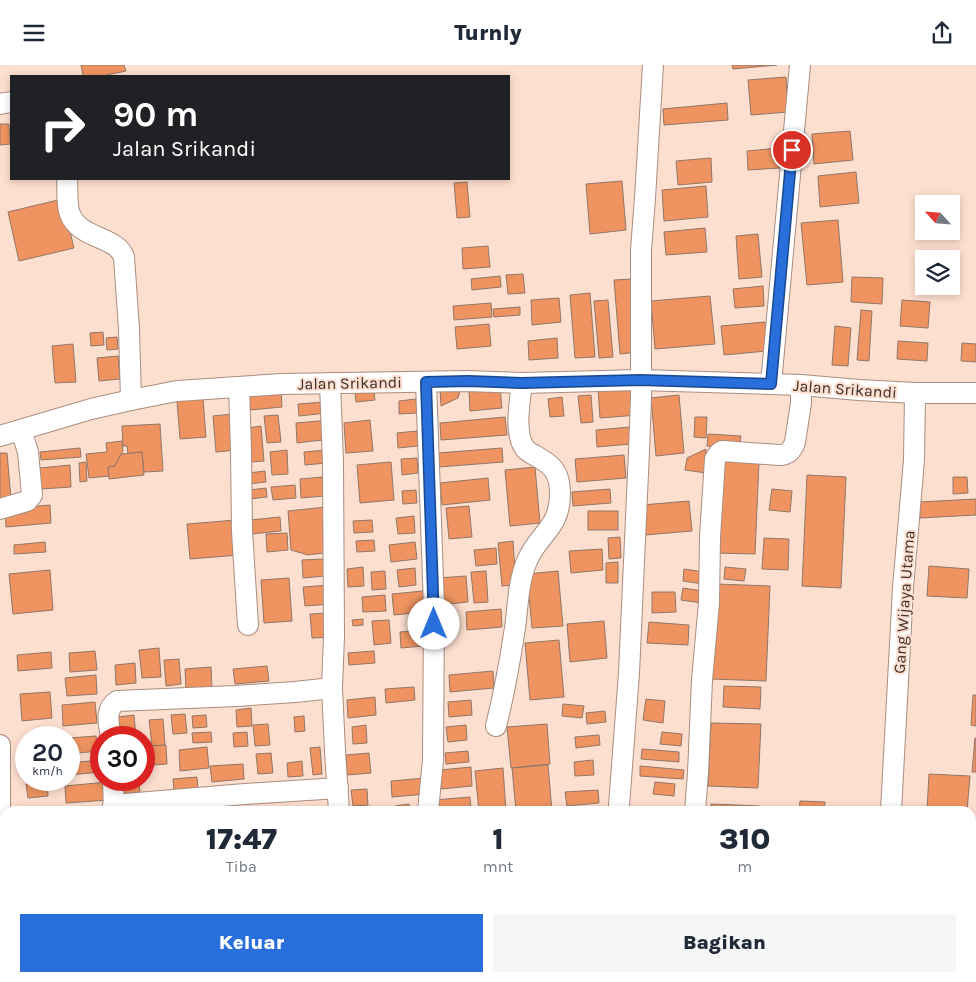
<!DOCTYPE html>
<html lang="id">
<head>
<meta charset="utf-8">
<style>
	:root { --surface:#fff; --page:#f6f6f7; --text:#1f2937; --muted:#747a83; --accent:#286fdb }
	body { margin:0; font-family:Karla,sans-serif; background:var(--page); color:var(--text); height:100vh; display:flex; flex-direction:column; font-size:19px; white-space:nowrap }
	* { box-sizing:border-box; margin:0 }
	p { font-size:16px; color:var(--muted) }
	.icon { flex:none; width:28px; height:28px; fill:none; stroke:currentColor; stroke-width:2; stroke-linecap:round; stroke-linejoin:round }
	.map { position:relative; flex:1; overflow:hidden }
	.details { position:absolute; left:0px; top:741px; width:976px; height:176px; display:flex; flex-direction:column; background:var(--surface); border-radius:15px 15px 0 0; box-shadow:0 2px 8px #0003 }
	.details>* { flex:none }
	.top-card { position:absolute; left:10px; top:10px; width:500px; height:105px; border-radius:0px; box-shadow:0 2px 8px #0003; background:#202124; color:#fff; overflow:hidden }
	.needle { width:32px; rotate:296deg }
	.fabs { position:absolute; left:915px; top:130px; display:grid; gap:10px }
	.fabs a { display:grid; place-items:center; width:45px; height:45px; border-radius:0px; background:var(--surface); box-shadow:0 2px 8px #0003; font-size:25px }
	.speed { position:absolute; left:15px; top:661px; display:flex; gap:10px; font-size:25px; font-weight:700; text-align:center }
	.speed>* { display:grid; place-content:center; width:65px; height:65px; border-radius:50%; background:var(--surface); box-shadow:0 2px 8px #0003; line-height:1 }
	.speed small { font-size:12px; font-weight:400 }
	.speed .limit { border:8px solid #d22; background:#fff; color:#111 }
	.pin { position:absolute; display:grid; place-items:center; width:42px; height:42px; color:#fff; margin:-21px; border:2px solid #fff; border-radius:50%; box-shadow:0 1px 5px #0007 }
	.me { position:absolute; width:55px; margin:-28px; rotate:0deg; stroke-linejoin:round; filter:drop-shadow(0 0 4px #0008) }
	.turn { display:flex; align-items:center; gap:18px; height:105px; padding:0 20px; font-size:22px }
	.turn .icon { width:65px; height:65px; stroke-width:2.5 }
	.turn b { display:block; font-size:35px; line-height:42px }
	.eta { display:flex; justify-content:space-evenly; align-items:center; height:85px; text-align:center }
	.eta b { font-size:30px; font-weight:800; line-height:35px }
	.button { display:flex; gap:10px; margin-top:auto; padding:10px 20px }
	.button a { flex:1; height:58px; border-radius:0px; background:var(--accent); color:#fff; font-size:20px; font-weight:800; line-height:58px; text-align:center }
	.button a+a { background:var(--page); color:var(--text) }
	header { display:flex; justify-content:space-between; align-items:center; height:65px; padding:0 20px; background:var(--surface); font-size:22px; font-weight:800 }
	.map>svg:first-child { display:block }
	.building { fill:#ef9460; stroke:#917668 }
	.lines { fill:none; stroke-linecap:round; stroke-linejoin:round }
	.minor-casing { stroke:#a98d7f; stroke-width:22 }
	.minor { stroke:#fff; stroke-width:20 }
	.route-casing { stroke:#1a488e; stroke-width:12 }
	.route { stroke:#286fdb; stroke-width:9 }
	.labels { text-anchor:middle; dominant-baseline:central; stroke-width:4; stroke-linejoin:round; paint-order:stroke }
	.street-label { font-size:16px; fill:#3c302a; stroke:#fddfcf }
</style>
</head>
<body>
<header><svg class="icon" aria-label="menu" viewBox="0 0 24 24"><path d="M4 6h16M4 12h16M4 18h16"/></svg>Turnly<svg class="icon" aria-label="share" viewBox="0 0 24 24"><path d="M12 15V3M7 8l5-5 5 5M5 13v7h14v-7"/></svg></header>
<div class="map">
<svg width="976" height="917" viewBox="0 0 976 917">
	<rect width="100%" height="100%" fill="#fddfcf"/>
	<!-- building -->
	<g class="building">
		<path d="M81,0H124L126,6L102,11H83Z"/>
		<path d="M732,0H777L733,4Z"/>
		<path d="M786,12L788,47L751,50L748,15Z"/>
		<path d="M727,38L728,55L664,60L663,44Z"/>
		<path d="M0,59H9L10,79L0,80Z"/>
		<path d="M850,66L853,95L814,99L812,69Z"/>
		<path d="M779,83L780,103L748,105L747,86Z"/>
		<path d="M711,93L712,117L678,120L676,96Z"/>
		<path d="M856,107L859,138L820,142L818,111Z"/>
		<path d="M622,116L626,165L590,169L586,119Z"/>
		<path d="M467,117L470,152L457,153L454,118Z"/>
		<path d="M706,121L708,152L664,156L662,125Z"/>
		<path d="M62,134L74,183L19,196L8,147Z"/>
		<path d="M838,155L843,217L807,220L801,158Z"/>
		<path d="M705,163L707,187L666,190L664,167Z"/>
		<path d="M758,169L762,212L739,214L736,171Z"/>
		<path d="M488,181L490,202L463,204L462,183Z"/>
		<path d="M523,209L525,228L508,229L506,210Z"/>
		<path d="M500,211L501,222L472,225L471,214Z"/>
		<path d="M852,212L883,213L882,239L851,237Z"/>
		<path d="M633,214L639,287L620,289L614,215Z"/>
		<path d="M763,221L764,241L735,243L733,224Z"/>
		<path d="M590,228L595,292L575,293L570,230Z"/>
		<path d="M710,231L715,279L655,284L651,236Z"/>
		<path d="M559,233L561,257L532,260L531,235Z"/>
		<path d="M608,235L613,292L599,293L594,236Z"/>
		<path d="M902,235L930,237L928,263L900,261Z"/>
		<path d="M491,238L492,252L454,255L453,241Z"/>
		<path d="M520,242V250L494,252L493,244Z"/>
		<path d="M861,245L872,246L869,296L857,295Z"/>
		<path d="M765,257L767,286L724,290L721,261Z"/>
		<path d="M489,259L491,281L457,284L455,262Z"/>
		<path d="M835,261L851,263L848,301L832,300Z"/>
		<path d="M103,267L104,280L91,281L90,268Z"/>
		<path d="M117,272L118,284L107,285L106,273Z"/>
		<path d="M557,273L558,293L529,295L528,276Z"/>
		<path d="M898,276L928,278L927,296L897,294Z"/>
		<path d="M962,278L976,279V297L961,296Z"/>
		<path d="M73,279L76,317L55,318L52,281Z"/>
		<path d="M118,291L120,314L99,316L97,293Z"/>
		<path d="M635,320L638,350L600,353L598,324Z"/>
		<path d="M281,323L282,342L250,345L249,326Z"/>
		<path d="M461,323L458,333L441,341L440,324Z"/>
		<path d="M500,323L502,343L470,346L469,326Z"/>
		<path d="M374,326L375,335L356,337L355,328Z"/>
		<path d="M591,330L593,357L581,358L578,331Z"/>
		<path d="M679,330L684,388L656,391L651,333Z"/>
		<path d="M562,332L564,351L550,352L548,334Z"/>
		<path d="M203,334L206,372L180,374L177,336Z"/>
		<path d="M416,334L417,348L399,349V336Z"/>
		<path d="M326,337L327,348L299,351L298,339Z"/>
		<path d="M233,349L236,385L216,387L213,351Z"/>
		<path d="M278,350L281,377L267,378L264,351Z"/>
		<path d="M505,352L507,370L441,375L440,358Z"/>
		<path d="M695,352H707L706,373L694,372Z"/>
		<path d="M330,355L331,374L297,378L296,358Z"/>
		<path d="M370,355L373,386L346,388L344,358Z"/>
		<path d="M160,359L163,406L144,407L142,387L128,389L127,381H123L122,361Z"/>
		<path d="M261,361L264,396L250,397L248,363Z"/>
		<path d="M630,362L631,379L597,382L596,365Z"/>
		<path d="M417,366L418,381L398,383L397,368Z"/>
		<path d="M708,369L741,371L739,384L707,381Z"/>
		<path d="M122,376L123,386L115,401L108,402L109,411L89,413L86,389L107,387L106,378Z"/>
		<path d="M80,383L81,392L41,395L40,387Z"/>
		<path d="M502,383L503,397L439,402L438,388Z"/>
		<path d="M706,384V408L685,405L687,393Z"/>
		<path d="M287,385L288,409L272,410L270,387Z"/>
		<path d="M326,385L327,398L305,400L304,387Z"/>
		<path d="M142,387L144,410L109,414L108,402L115,401L121,389Z"/>
		<path d="M0,388H7L11,434H0Z"/>
		<path d="M624,390L626,413L577,417L575,394Z"/>
		<path d="M417,393L418,408L402,410L401,394Z"/>
		<path d="M719,396L759,397L755,489L714,488Z"/>
		<path d="M86,397L87,416L80,417L79,398Z"/>
		<path d="M391,397L394,435L360,438L357,400Z"/>
		<path d="M70,400L71,422L41,424L39,403Z"/>
		<path d="M535,402L540,458L510,461L505,405Z"/>
		<path d="M265,406L266,417L249,419L248,408Z"/>
		<path d="M807,410L846,412L841,523L802,521Z"/>
		<path d="M322,412L324,431L301,433L300,414Z"/>
		<path d="M953,412H967L968,428L953,429Z"/>
		<path d="M488,413L490,435L442,440L440,418Z"/>
		<path d="M295,420L296,433L273,435L271,422Z"/>
		<path d="M266,423L267,432L249,434V425Z"/>
		<path d="M610,424L611,438L573,441L572,427Z"/>
		<path d="M772,424L792,426L790,447L769,445Z"/>
		<path d="M416,425L417,438L403,439L402,426Z"/>
		<path d="M976,434V450L920,453L919,437Z"/>
		<path d="M689,436L692,466L645,470L642,440Z"/>
		<path d="M50,440L51,458L6,462L5,444Z"/>
		<path d="M469,441L472,472L449,474L446,443Z"/>
		<path d="M326,442L331,487L308,490L291,485L288,446Z"/>
		<rect x="588" y="446" width="30" height="19"/>
		<path d="M414,451L415,468L398,469L396,453Z"/>
		<path d="M280,452L281,466L251,469L250,455Z"/>
		<path d="M236,455L239,490L190,494L187,459Z"/>
		<path d="M372,455L373,467L354,468L353,456Z"/>
		<path d="M287,468L288,485L267,487L266,469Z"/>
		<path d="M620,472L621,493L609,494L608,473Z"/>
		<path d="M764,473L789,474L788,505L762,504Z"/>
		<path d="M374,475L375,486L357,487L356,476Z"/>
		<path d="M513,476L516,520L502,521L498,478Z"/>
		<path d="M45,477L46,487L14,489V480Z"/>
		<path d="M415,477L417,494L391,497L389,480Z"/>
		<path d="M496,483L497,499L476,501L474,485Z"/>
		<path d="M602,484L603,505L571,508L569,486Z"/>
		<path d="M323,494L325,511L303,513L302,495Z"/>
		<path d="M618,497V518H606V498Z"/>
		<path d="M929,501L969,504L967,533L927,531Z"/>
		<path d="M363,502L364,521L348,522L347,504Z"/>
		<path d="M725,502L746,504L744,516L724,514Z"/>
		<path d="M415,503L416,520L399,522L397,505Z"/>
		<path d="M684,504L704,507L703,519L683,516Z"/>
		<path d="M50,505L53,545L13,549L9,509Z"/>
		<path d="M385,506L386,524L372,525L371,507Z"/>
		<path d="M486,506L488,537L474,538L471,507Z"/>
		<path d="M558,506L563,561L532,563L527,509Z"/>
		<path d="M466,511L468,537L440,540L438,513Z"/>
		<path d="M289,513L292,556L264,558L261,515Z"/>
		<path d="M716,519L770,521L766,616L712,614Z"/>
		<path d="M330,520L331,539L305,541L303,522Z"/>
		<path d="M683,523L703,526L702,538L681,535Z"/>
		<path d="M423,526L425,547L394,550L392,529Z"/>
		<path d="M652,527H675L676,547L652,548Z"/>
		<path d="M385,530L386,546L363,547L362,532Z"/>
		<path d="M501,544L502,562L467,565L466,547Z"/>
		<path d="M330,548L332,572L312,573L310,549Z"/>
		<path d="M363,554V560L353,561L352,555Z"/>
		<path d="M389,555L391,578L374,580L372,556Z"/>
		<path d="M604,556L607,593L570,597L567,559Z"/>
		<path d="M649,557L689,560L688,580L647,578Z"/>
		<path d="M422,565L423,581L401,583L400,567Z"/>
		<path d="M559,575L564,632L530,635L525,578Z"/>
		<path d="M159,583L161,612L142,613L139,585Z"/>
		<path d="M95,586L97,605L70,607L69,588Z"/>
		<path d="M374,586L375,598L349,600L348,588Z"/>
		<path d="M51,587L52,603L18,606L17,590Z"/>
		<path d="M179,594L181,619L166,621L164,595Z"/>
		<path d="M135,598L136,618L116,620L115,600Z"/>
		<path d="M267,601L269,616L235,619L233,604Z"/>
		<path d="M211,602L212,623L186,626L185,604Z"/>
		<path d="M493,606L494,623L450,627L449,610Z"/>
		<path d="M96,610L97,629L67,631L65,613Z"/>
		<path d="M724,621L761,622L760,644L723,642Z"/>
		<path d="M414,622L415,635L386,638L385,624Z"/>
		<path d="M50,627L52,653L22,656L20,629Z"/>
		<path d="M973,630H976V661L971,660Z"/>
		<path d="M375,632L376,650L348,653L347,635Z"/>
		<path d="M646,634L665,636L663,658L643,655Z"/>
		<path d="M471,635L472,650L449,652L448,637Z"/>
		<path d="M95,637L97,658L63,661L62,640Z"/>
		<path d="M563,639L584,641L582,653L562,651Z"/>
		<path d="M251,643L252,661L237,662L236,645Z"/>
		<path d="M605,646L606,657L587,659L586,648Z"/>
		<path d="M185,649L187,668L173,669L171,650Z"/>
		<path d="M134,650L136,672H120L118,652Z"/>
		<path d="M206,650L207,662L193,663L192,651Z"/>
		<path d="M304,651L305,666L295,667L294,652Z"/>
		<path d="M163,654L165,680L152,681L149,655Z"/>
		<path d="M711,658L761,659L758,723L708,721Z"/>
		<path d="M268,659L270,680L255,681L253,660Z"/>
		<path d="M547,659L550,699L511,703L507,662Z"/>
		<path d="M366,660L367,678L353,679L352,662Z"/>
		<path d="M466,660L467,675L448,677L446,662Z"/>
		<path d="M211,667L212,677L193,678L192,668Z"/>
		<path d="M247,667L248,681L234,682L233,668Z"/>
		<path d="M662,667L682,669L681,681L660,679Z"/>
		<path d="M599,670L600,680L576,683L575,672Z"/>
		<path d="M96,671L98,686L69,689V673Z"/>
		<path d="M975,673H976V707H972Z"/>
		<path d="M166,680L167,699L153,700L152,681Z"/>
		<path d="M207,682L209,703L180,706L179,685Z"/>
		<path d="M320,682L322,709L313,710L310,683Z"/>
		<path d="M642,684L679,687V697L641,694Z"/>
		<path d="M468,686L469,697L446,699L445,688Z"/>
		<path d="M271,688L273,708L258,709L256,689Z"/>
		<path d="M369,688L371,708L347,710L346,690Z"/>
		<path d="M101,695V707L69,710V698Z"/>
		<path d="M593,695L594,710L575,711L574,697Z"/>
		<path d="M302,696L303,711L288,712L287,698Z"/>
		<path d="M243,699L244,714L212,717L210,701Z"/>
		<path d="M548,700L552,746H516L512,703Z"/>
		<path d="M640,701L684,705L683,714L640,711Z"/>
		<path d="M471,702L472,721L441,724L440,705Z"/>
		<path d="M503,703L506,746H479L475,706Z"/>
		<path d="M929,709L970,711L967,746H927Z"/>
		<path d="M197,712L198,725L174,726L173,714Z"/>
		<path d="M425,713L426,729L392,732L391,716Z"/>
		<path d="M124,715H139L140,728L125,729Z"/>
		<path d="M47,717L48,731L28,733L26,719Z"/>
		<path d="M107,717L109,735L66,738L65,721Z"/>
		<path d="M655,717L675,719L674,731L653,729Z"/>
		<path d="M367,724L368,740L353,741L351,725Z"/>
		<path d="M598,725L599,738L567,741L565,727Z"/>
		<path d="M470,732L471,746H435L434,735Z"/>
		<path d="M800,736L825,737L824,746H799Z"/>
		<path d="M222,738V746H185L184,741Z"/>
		<path d="M409,739L410,746H395V741Z"/>
		<path d="M711,739L760,741V746H711Z"/>
		<path d="M371,741L372,746H346V744Z"/>
		<path d="M297,743L298,746H267Z"/>
		<path d="M333,743V746H311L310,744Z"/>
		<path d="M971,863H976V917H966V912H971Z"/>
		<rect x="78" y="912" width="33" height="5"/>
		<rect x="130" y="912" width="20" height="5"/>
		<path d="M161,912H175L176,915L161,916Z"/>
		<path d="M689,912H717L716,917H689Z"/>
		<path d="M775,912H801L800,917H775Z"/>
		<path d="M422,914V917H396L395,916Z"/>
	</g>
	<g class="lines">
		<!-- minor casing -->
		<g class="minor-casing">
			<g id="minor">
				<path d="M0,39L11,37"/>
				<path d="M67,114C68,125 66,139 70,149C79,174 117,171 124,192L129,264L131,335"/>
				<path d="M426,317L434,542L433,695L428,746"/>
				<path d="M330,318L333,397L334,571L332,623L335,686L339,746"/>
				<path d="M771,319L800,0"/>
				<path d="M239,322L241,386L242,466L248,560"/>
				<path d="M0,371L91,344L131,335L177,326L282,319L467,316L522,318L640,315L801,320L859,325L915,328H976"/>
				<path d="M0,444L27,436L32,430L28,387L21,365"/>
				<path d="M496,661C504,629 510,596 515,563C518,541 518,517 527,496C539,467 561,464 560,426C559,406 552,400 536,391C532,389 526,386 524,382C514,367 520,335 522,318"/>
				<path d="M111,672C109,659 104,645 117,636L236,631L295,627L332,623"/>
				<path d="M0,680V830L2,917"/>
				<path d="M113,715L114,746"/>
				<path d="M113,740L245,729L338,723"/>
				<path d="M619,741L629,608L639,386L641,333V185L645,133L653,0"/>
				<path d="M695,746L698,708L702,615L709,538L710,472L715,394L719,388L722,386L779,390C788,390 792,386 795,377L801,338V320"/>
				<path d="M891,746L903,523L914,395L915,328"/>
				<path d="M120,912L121,917"/>
				<path d="M287,917L324,912"/>
				<path d="M682,917V912"/>
				<path d="M886,917V912"/>
			</g>
		</g>
		<!-- minor -->
		<use href="#minor" class="minor"/>
	</g>
	<g class="lines">
		<!-- route casing -->
		<g class="route-casing">
			<path id="route" d="M434,559L426,317L468,316L522,318L640,315L771,319L792,85"/>
		</g>
		<!-- route -->
		<use href="#route" class="route"/>
	</g>
	<g class="labels">
		<!-- street labels -->
		<g class="street-label">
			<text transform="translate(350 318) rotate(-1)">Jalan Srikandi</text>
			<text transform="translate(845 324) rotate(4)">Jalan Srikandi</text>
			<text transform="translate(904 537) rotate(-86)">Gang Wijaya Utama</text>
		</g>
	</g>
</svg>
<div class="fabs">
<a><svg class="needle" viewBox="-14 -14 28 28"><path d="M0-13l5 13h-10z" fill="#e53935"/><path d="M0 13l5-13h-10z" fill="#747a83"/></svg></a>
<a><svg class="icon" aria-label="layers" viewBox="0 0 24 24"><path d="M12 4l9 5-9 5-9-5zM3 14l9 5 9-5"/></svg></a>
</div>
<div class="speed"><div>20<small>km/h</small></div><div class="limit">30</div></div>
<div class="pin" style="left:792px;top:85px;background:#d93025"><svg class="icon" aria-label="arrive" viewBox="0 0 24 24"><path d="M6 21V4h12l-3 4 3 4H6"/></svg></div>
<svg class="me" style="left:434px;top:559px" viewBox="-20 -20 40 40"><circle r="19" fill="#fff"/><path d="M0-13L10 11 0 6-10 11z" fill="#286fdb"/></svg>
<div class="top-card">
<div class="turn"><svg class="icon" aria-label="right" viewBox="0 0 24 24"><path d="M7 20v-9h11M14 6l5 5-5 5"/></svg><div><b>90 m</b>Jalan Srikandi</div></div>
</div>
<section class="details">
<div class="eta">
<div><b>17:47</b><p>Tiba</p></div>
<div><b>1</b><p>mnt</p></div>
<div><b>310</b><p>m</p></div>
</div>
<div class="button"><a>Keluar</a><a>Bagikan</a></div>
</section>
</div>
</body>
</html>
